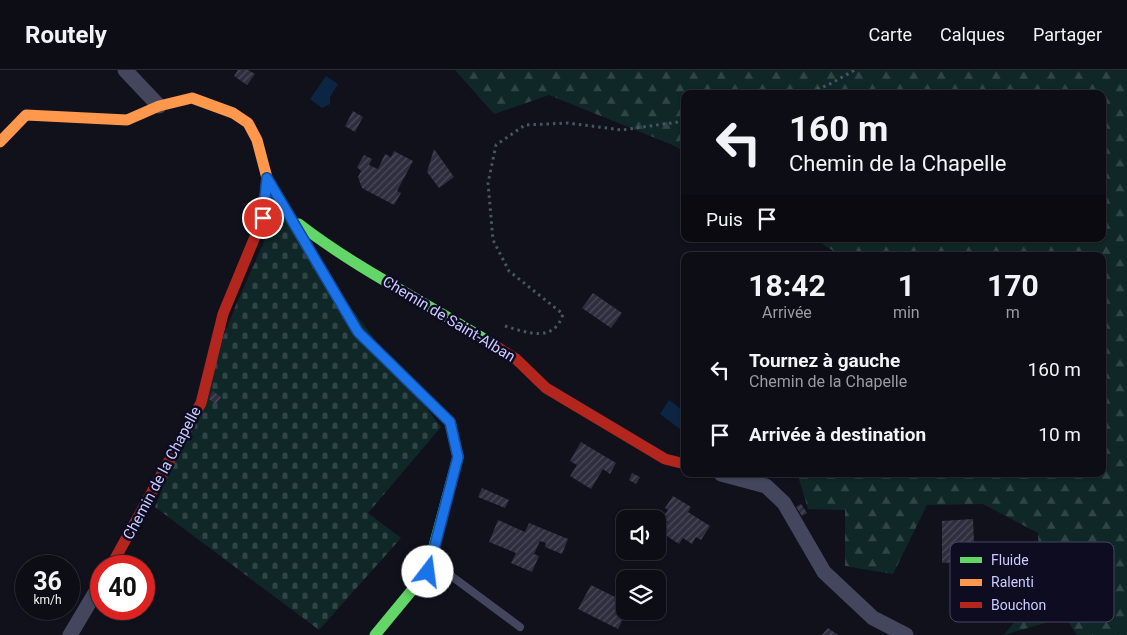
<!DOCTYPE html>
<html lang="fr">
<head>
<meta charset="utf-8">
<style>
	:root { --surface:#0d0d15; --page:#16161e; --text:#f1f3f6; --muted:#9a9ca0; --line:#2d2d34 }
	body { margin:0; font-family:Roboto,sans-serif; background:var(--page); color:var(--text); height:100vh; display:flex; flex-direction:column; font-size:19px; white-space:nowrap }
	* { box-sizing:border-box; margin:0 }
	p { font-size:16px; color:var(--muted) }
	.icon { flex:none; width:28px; height:28px; fill:none; stroke:currentColor; stroke-width:2; stroke-linecap:round; stroke-linejoin:round }
	.map { position:relative; flex:1; overflow:hidden }
	.side { position:absolute; left:681px; top:182px; width:425px; height:225px; display:flex; flex-direction:column; background:var(--surface); border-radius:10px; box-shadow:0 1px 4px #0004,0 0 0 1px var(--line) }
	.side>* { flex:none }
	.banner { position:absolute; left:681px; top:20px; width:425px; height:152px; border-radius:10px; box-shadow:0 1px 4px #0004,0 0 0 1px var(--line); background:#0d0d15; color:var(--text); overflow:hidden }
	.tools { position:absolute; left:616px; top:440px; display:grid; gap:10px }
	.tools a { display:grid; place-items:center; width:50px; height:50px; border-radius:10px; background:var(--surface); box-shadow:0 1px 4px #0004,0 0 0 1px var(--line); font-size:25px }
	.speed { position:absolute; left:15px; top:485px; display:flex; gap:10px; font-size:25px; font-weight:700; text-align:center }
	.speed>* { display:grid; place-content:center; width:65px; height:65px; border-radius:50%; background:var(--surface); box-shadow:0 1px 4px #0004,0 0 0 1px var(--line); line-height:1 }
	.speed small { font-size:12px; font-weight:400 }
	.speed .limit { border:8px solid #d22; background:#fff; color:#111 }
	.pin { position:absolute; display:grid; place-items:center; width:42px; height:42px; color:#fff; margin:-21px; border:2px solid #fff; border-radius:50%; box-shadow:0 1px 5px #0007 }
	.me { position:absolute; width:55px; margin:-28px; rotate:15deg; stroke-linejoin:round; filter:drop-shadow(0 0 4px #0008) }
	.turn { display:flex; align-items:center; gap:18px; height:105px; padding:0 25px; font-size:22px }
	.turn .icon { width:65px; height:65px; stroke-width:2.5 }
	.turn b { display:block; font-size:35px; line-height:42px }
	.then { display:flex; align-items:center; height:48px; padding:0 25px; background:#0003; gap:10px; font-size:19px }
	.eta { display:flex; justify-content:space-evenly; align-items:center; height:85px; text-align:center }
	.eta b { font-size:30px; font-weight:700; line-height:35px }
	ul { padding:0; list-style:none }
	li { display:flex; align-items:center; gap:15px; height:65px; padding:0 25px }
	li div { flex:1 }
	li b { display:block; font-size:19px }
	li em { font-style:normal }
	header { display:flex; align-items:center; gap:30px; box-sizing:border-box; height:70px; padding:0 25px; background:var(--surface); border-bottom:1px solid var(--line) }
	header strong { font-size:24px }
	nav { display:flex; gap:28px; margin-inline-start:auto; font-size:18px }
	.map>svg:first-child { display:block }
	.forest { fill:url(#forest-firs) }
	.cemetery { fill:url(#cemetery-stones) }
	.water { fill:#0b2543 }
	.building { fill:url(#building-hatch) }
	.lines { fill:none; stroke-linecap:round; stroke-linejoin:round }
	.path { stroke:#455763; stroke-width:3; stroke-dasharray:2.5 4; stroke-linecap:butt }
	.lane { stroke:#44465d; stroke-width:8 }
	.street { stroke:#44465d; stroke-width:15 }
	.fast { stroke:#63d668; stroke-width:11 }
	.slow { stroke:#ff974d; stroke-width:11 }
	.jam { stroke:#b3261e; stroke-width:11 }
	.route-casing { stroke:#114b97; stroke-width:12 }
	.route { stroke:#1a73e8; stroke-width:9 }
	.labels { text-anchor:middle; dominant-baseline:central; stroke-width:5; stroke-linejoin:round; paint-order:stroke }
	.street-label { font-size:15px; fill:#cccbff; stroke:#0d0c21 }
	.key { fill:#0d0c21; stroke:#464564; stroke-width:1 }
	.key-label { font-size:14px; fill:#cccbff }
</style>
</head>
<body>
<header>
<strong>Routely</strong>
<nav><a>Carte</a><a>Calques</a><a>Partager</a></nav>
</header>
<div class="map">
<svg width="1127" height="565" viewBox="0 0 1127 565">
	<defs>
		<pattern id="forest-firs" width="22" height="20" patternUnits="userSpaceOnUse" patternTransform="scale(1.25)"><rect width="22" height="20" fill="#0f2726"/><path d="M5 1l3.5 6h-7zM16 11l3.5 6h-7z" fill="#314547"/></pattern>
		<pattern id="cemetery-stones" width="16" height="16" patternUnits="userSpaceOnUse" patternTransform="scale(1.25)"><rect width="16" height="16" fill="#0f2726"/><path d="M2 7V4a2 2 0 0 1 4 0v3zM10 15v-3a2 2 0 0 1 4 0v3z" fill="#314547"/></pattern>
		<pattern id="building-hatch" width="6" height="6" patternUnits="userSpaceOnUse" patternTransform="scale(1.25)"><rect width="6" height="6" fill="#2e2e3f"/><path d="M-1 1l2-2M0 6l6-6M5 7l2-2" fill="none" stroke="#4b4b5c"/></pattern>
	</defs>
	<rect width="100%" height="100%" fill="#11111c"/>
	<!-- forest -->
	<path class="forest" d="M455,0H1127V565H1077L1065,547L1004,565L1040,519L1038,463L983,434L927,435L893,504L845,496V440L808,439L798,406L805,404H1102V186H841L815,169H1102V24H685V83L675,76L549,25L494,44Z"/>
	<!-- cemetery -->
	<path class="cemetery" d="M284,149L441,357L368,443L401,468L319,560L155,437L236,235L271,156Z"/>
	<!-- water -->
	<g class="water">
		<path d="M326,6L338,14L330,27V34L322,38L310,29Z"/>
		<path d="M669,330L685,342V363L660,344Z"/>
	</g>
	<!-- building -->
	<g class="building">
		<path d="M238,0H248L255,4L247,15L234,6Z"/>
		<path d="M353,41L363,47L355,62L345,56Z"/>
		<path d="M434,79L454,107L439,118L427,102Z"/>
		<path d="M394,81L413,91L397,121L401,123L394,135L362,118L358,107L361,101L357,97L364,85L372,89L369,95L378,99L385,84L391,87Z"/>
		<path d="M593,223L622,243L611,258L582,238Z"/>
		<path d="M213,321L221,327L216,334L209,329Z"/>
		<path d="M581,372L616,393L610,404L603,399L591,419L570,406L577,395L570,391Z"/>
		<path d="M632,403L640,407L636,414L629,410Z"/>
		<path d="M482,418L509,430L505,438L478,427Z"/>
		<path d="M673,426L691,437L688,442L710,456L701,470L696,467L692,474L683,468L679,474L661,462L668,452L662,448L668,440L665,438Z"/>
		<path d="M801,434L807,443L802,446L796,437Z"/>
		<path d="M973,449L974,473L990,472L992,500L973,502L972,485L960,486V492L942,493V451Z"/>
		<path d="M498,450L525,462L529,453L568,469L562,484L545,477L546,473L540,471L534,484L539,486L532,502L511,493L516,483L489,472Z"/>
		<path d="M591,515L625,532L627,541L618,559L578,539Z"/>
		<path d="M828,558L838,565H822Z"/>
	</g>
	<g class="lines">
		<!-- path -->
		<g class="path">
			<path d="M805,24L828,15L855,0"/>
			<path d="M505,256C528,263 554,273 563,244L509,201L493,170L488,113L496,75L525,55L568,53L622,60L685,51"/>
		</g>
		<!-- lane -->
		<path class="lane" d="M429,502L450,505L520,557"/>
		<!-- street -->
		<g class="street">
			<path d="M125,0L159,36"/>
			<path d="M721,404L766,416L784,433L824,502L873,548L906,565"/>
			<path d="M70,565L101,513"/>
		</g>
		<!-- fast -->
		<g class="fast">
			<path d="M299,154C360,201 429,234 494,275"/>
			<path d="M375,565L427,502L458,387L450,352"/>
		</g>
		<!-- slow -->
		<path class="slow" d="M0,72L26,45L127,50L159,36L192,28L233,43L248,53L257,70L267,108L263,148L259,157"/>
		<!-- jam -->
		<g class="jam">
			<path d="M267,108L358,262L450,352"/>
			<path d="M494,275L516,289L546,318L665,389L685,394"/>
			<path d="M111,496L201,333L223,244L259,157"/>
		</g>
	</g>
	<g class="lines">
		<!-- route casing -->
		<g class="route-casing">
			<path id="route" d="M263,148L267,108L358,262L450,352L458,387L428,502"/>
		</g>
		<!-- route -->
		<use href="#route" class="route"/>
	</g>
	<g class="labels">
		<!-- street labels -->
		<g class="street-label">
			<text transform="translate(449 249) rotate(31)">Chemin de Saint-Alban</text>
			<text transform="translate(162 403) rotate(-62)">Chemin de la Chapelle</text>
		</g>
	</g>
	<!-- legend -->
	<rect x="950" y="472" width="164" height="80" rx="8" class="key"/>
	<rect x="960" y="487" width="22" height="6" fill="#63d668"/>
	<rect x="960" y="509" width="22" height="7" fill="#ff974d"/>
	<rect x="960" y="532" width="22" height="6" fill="#b3261e"/>
	<g class="key-label">
		<text x="991" y="495">Fluide</text>
		<text x="991" y="517">Ralenti</text>
		<text x="991" y="540">Bouchon</text>
	</g>
</svg>
<div class="tools">
<a><svg class="icon" aria-label="sound" viewBox="0 0 24 24"><path d="M4 9h4l5-4v14l-5-4H4zM17 9q2 3 0 6"/></svg></a>
<a><svg class="icon" aria-label="layers" viewBox="0 0 24 24"><path d="M12 4l9 5-9 5-9-5zM3 14l9 5 9-5"/></svg></a>
</div>
<div class="speed"><div>36<small>km/h</small></div><div class="limit">40</div></div>
<div class="pin" style="left:263px;top:148px;background:#d93025"><svg class="icon" aria-label="arrive" viewBox="0 0 24 24"><path d="M6 21V4h12l-3 4 3 4H6"/></svg></div>
<svg class="me" style="left:428px;top:502px" viewBox="-20 -20 40 40"><circle r="19" fill="#fff"/><path d="M0-13L10 11 0 6-10 11z" fill="#1a73e8"/></svg>
<div class="banner">
<div class="turn"><svg class="icon" aria-label="left" viewBox="0 0 24 24"><path d="M17 20v-9H6M10 6l-5 5 5 5"/></svg><div><b>160 m</b>Chemin de la Chapelle</div></div>
<div class="then">Puis<svg class="icon" aria-label="arrive" viewBox="0 0 24 24"><path d="M6 21V4h12l-3 4 3 4H6"/></svg></div>
</div>
<section class="side">
<div class="eta">
<div><b>18:42</b><p>Arrivée</p></div>
<div><b>1</b><p>min</p></div>
<div><b>170</b><p>m</p></div>
</div>
<ul>
<li><svg class="icon" aria-label="left" viewBox="0 0 24 24"><path d="M17 20v-9H6M10 6l-5 5 5 5"/></svg><div><b>Tournez à gauche</b><p>Chemin de la Chapelle</p></div><em>160 m</em></li>
<li><svg class="icon" aria-label="arrive" viewBox="0 0 24 24"><path d="M6 21V4h12l-3 4 3 4H6"/></svg><div><b>Arrivée à destination</b></div><em>10 m</em></li>
</ul>
</section>
</div>
</body>
</html>
